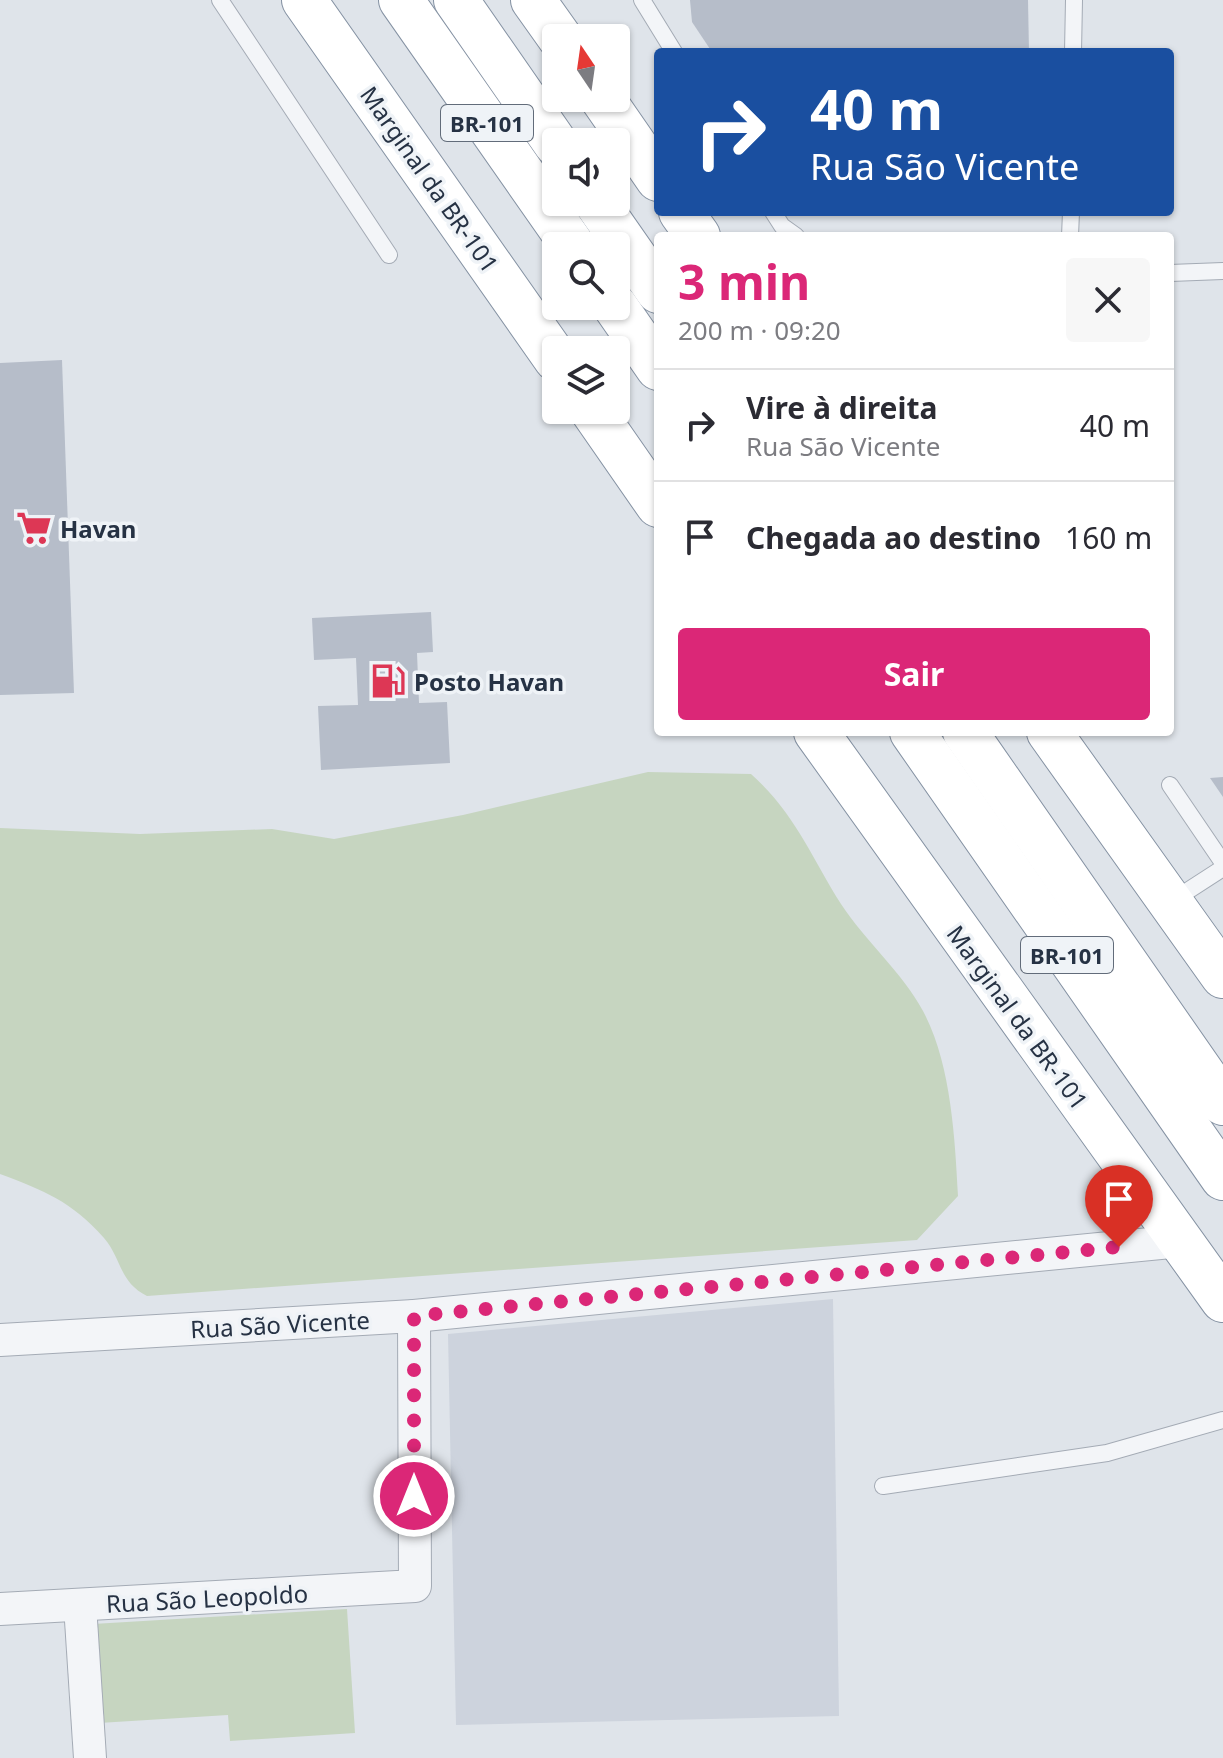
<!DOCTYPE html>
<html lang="pt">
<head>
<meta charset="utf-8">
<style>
	:root { --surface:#fff; --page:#f7f7f7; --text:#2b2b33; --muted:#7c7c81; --line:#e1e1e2; --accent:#db2777 }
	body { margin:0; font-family:"Noto Sans",sans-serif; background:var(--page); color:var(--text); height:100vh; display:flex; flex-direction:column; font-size:30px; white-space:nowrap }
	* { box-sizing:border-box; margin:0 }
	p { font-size:26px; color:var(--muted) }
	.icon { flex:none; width:44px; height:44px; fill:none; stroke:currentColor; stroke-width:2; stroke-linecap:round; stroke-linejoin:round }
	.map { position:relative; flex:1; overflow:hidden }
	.sheet { position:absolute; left:654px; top:232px; width:520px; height:504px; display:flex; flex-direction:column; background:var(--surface); border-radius:8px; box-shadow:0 2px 6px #0004 }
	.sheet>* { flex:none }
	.top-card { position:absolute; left:654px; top:48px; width:520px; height:168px; border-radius:8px; box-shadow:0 2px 6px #0004; background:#1a4fa0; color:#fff; overflow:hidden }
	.needle { width:52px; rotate:347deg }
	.tools { position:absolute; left:542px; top:24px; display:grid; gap:16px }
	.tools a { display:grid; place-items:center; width:88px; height:88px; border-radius:8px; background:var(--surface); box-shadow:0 2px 6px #0004; font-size:40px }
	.pin { position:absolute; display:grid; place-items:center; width:68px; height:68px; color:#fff; margin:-82px -34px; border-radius:50% 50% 50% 0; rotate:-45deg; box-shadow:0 0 8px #0007 }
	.pin .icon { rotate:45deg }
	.me { position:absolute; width:88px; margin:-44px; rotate:0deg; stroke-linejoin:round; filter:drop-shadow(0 0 6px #0008) }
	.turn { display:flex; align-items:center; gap:28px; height:168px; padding:0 24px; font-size:36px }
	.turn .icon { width:104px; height:104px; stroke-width:2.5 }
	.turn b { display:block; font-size:56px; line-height:68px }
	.round { display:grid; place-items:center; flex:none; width:84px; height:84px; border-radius:8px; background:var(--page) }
	.head { display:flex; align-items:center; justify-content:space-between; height:136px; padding:0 24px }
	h1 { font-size:48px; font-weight:700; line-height:60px; color:var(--accent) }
	.cta { display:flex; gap:16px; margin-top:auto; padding:16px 24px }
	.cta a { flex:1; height:92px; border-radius:8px; background:var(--accent); color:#fff; font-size:32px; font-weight:700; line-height:92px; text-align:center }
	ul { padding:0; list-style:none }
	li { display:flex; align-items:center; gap:24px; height:112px; padding:0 24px; border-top:2px solid var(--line) }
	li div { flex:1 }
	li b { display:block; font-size:30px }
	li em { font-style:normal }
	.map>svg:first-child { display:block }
	.built { fill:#cdd3dd }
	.green { fill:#c6d5c0 }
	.building { fill:#b6bdc9 }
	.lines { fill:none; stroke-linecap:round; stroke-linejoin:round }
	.lane-casing { stroke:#a4abb5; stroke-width:18 }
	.street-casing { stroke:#a4abb5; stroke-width:34 }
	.highway-casing { stroke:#8592a3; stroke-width:46 }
	.lane { stroke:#f3f5f8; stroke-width:16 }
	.street { stroke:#f3f5f8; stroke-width:32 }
	.highway { stroke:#fff; stroke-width:44 }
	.route { stroke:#db2777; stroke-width:14; stroke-dasharray:0 25.2 }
	.labels { text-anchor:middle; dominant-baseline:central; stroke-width:7; stroke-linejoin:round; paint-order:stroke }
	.shield { fill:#eff3f7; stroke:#626c7a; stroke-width:2 }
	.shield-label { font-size:22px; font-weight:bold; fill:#263244 }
	.street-label { font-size:24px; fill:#263244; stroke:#eff3f7 }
	.poi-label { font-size:24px; font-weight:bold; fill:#263244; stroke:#eff3f7; text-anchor:start }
</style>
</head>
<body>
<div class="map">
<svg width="1223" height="1758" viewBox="0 0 1223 1758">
	<rect width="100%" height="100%" fill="#dfe4ea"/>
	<!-- built -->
	<path class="built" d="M833,1299L839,1716L456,1725L448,1334Z"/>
	<!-- green -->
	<g class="green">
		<path d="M648,772L751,774C794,812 811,856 841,904C865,941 902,972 923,1011C951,1063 955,1138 958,1196L917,1240L147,1296C119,1282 122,1259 104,1238C71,1201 45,1191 0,1174V828L140,834L272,829L334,839L463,815Z"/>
		<path d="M347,1609L355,1733L230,1741L228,1715L99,1723L93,1624Z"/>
	</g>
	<!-- building -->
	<g class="building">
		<path d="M690,0H1028L1029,52H712L692,22Z"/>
		<path d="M62,360L74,693L0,695V363Z"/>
		<path d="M431,612L433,652L417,653L419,703L447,702L450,763L321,770L318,706L358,705L356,658L314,660L312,618Z"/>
		<path d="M1223,777V797L1210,778Z"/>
	</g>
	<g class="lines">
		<!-- lane casing -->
		<g class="lane-casing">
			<g id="lane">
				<path d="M220,0L389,255"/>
				<path d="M642,0L674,52"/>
				<path d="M1073,52L1074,0"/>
				<path d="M773,212L782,226L796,236"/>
				<path d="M1070,236L1071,212"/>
				<path d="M1170,273L1223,271"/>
				<path d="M1170,785L1223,863"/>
				<path d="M1172,901L1223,868"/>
				<path d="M883,1486L1107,1453L1223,1420"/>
			</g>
		</g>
		<!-- street casing -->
		<g class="street-casing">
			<g id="street">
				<path d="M0,1340L414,1316L1181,1241"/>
				<path d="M80,1605L90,1758"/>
				<path d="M0,1609L415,1586L414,1316"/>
			</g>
		</g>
		<!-- highway casing -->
		<g class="highway-casing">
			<g id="highway">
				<path d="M304,0L556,359"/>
				<path d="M401,0L573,246"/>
				<path d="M456,0L556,144"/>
				<path d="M533,0L560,38"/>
				<path d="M602,98L658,179"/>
				<path d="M596,202L658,291"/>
				<path d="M681,212L698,236"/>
				<path d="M615,306L658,368"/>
				<path d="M592,410L658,505"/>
				<path d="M816,732L1223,1300"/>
				<path d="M912,732L1223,1178"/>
				<path d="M965,732L1223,1103"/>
				<path d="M1049,732L1223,976"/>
			</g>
		</g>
		<!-- lane -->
		<use href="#lane" class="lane"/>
		<!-- street -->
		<use href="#street" class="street"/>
		<!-- highway -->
		<use href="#highway" class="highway"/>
	</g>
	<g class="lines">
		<!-- route -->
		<path class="route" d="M414,1496V1316L1119,1247"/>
	</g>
	<!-- icons -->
	<defs>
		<g id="supermarket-bare" transform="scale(2.76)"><path d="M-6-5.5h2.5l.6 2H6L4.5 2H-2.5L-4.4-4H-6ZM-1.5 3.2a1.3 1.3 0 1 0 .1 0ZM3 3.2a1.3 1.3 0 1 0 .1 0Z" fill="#dd3755" stroke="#eff3f7" stroke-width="2.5" paint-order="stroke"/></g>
		<g id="fuel-bare" transform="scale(2.76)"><path d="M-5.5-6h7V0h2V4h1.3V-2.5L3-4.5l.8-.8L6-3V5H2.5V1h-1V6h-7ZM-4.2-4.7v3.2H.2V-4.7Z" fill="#dd3755" stroke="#eff3f7" stroke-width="2.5" paint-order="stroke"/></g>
	</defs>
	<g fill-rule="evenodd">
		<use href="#supermarket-bare" x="34" y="528"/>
		<use href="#fuel-bare" x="388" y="681"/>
	</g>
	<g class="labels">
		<!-- shield labels -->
		<g class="shield">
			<rect x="441" y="105" width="92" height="36" rx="6"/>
			<rect x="1021" y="937" width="92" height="36" rx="6"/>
		</g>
		<g class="shield-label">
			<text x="487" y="123">BR-101</text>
			<text x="1067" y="955">BR-101</text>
		</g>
		<!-- street labels -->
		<g class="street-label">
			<text transform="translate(430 179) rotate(55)">Marginal da BR-101</text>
			<text transform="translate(1018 1017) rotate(54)">Marginal da BR-101</text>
			<text transform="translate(280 1324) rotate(-3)">Rua São Vicente</text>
			<text transform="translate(207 1598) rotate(-3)">Rua São Leopoldo</text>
		</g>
		<!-- poi labels -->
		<g class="poi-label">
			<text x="60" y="528">Havan</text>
			<text x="414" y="681">Posto Havan</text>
		</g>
	</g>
</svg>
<div class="tools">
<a><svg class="needle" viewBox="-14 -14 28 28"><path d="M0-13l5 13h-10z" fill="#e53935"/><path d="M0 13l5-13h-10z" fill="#7c7c81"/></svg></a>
<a><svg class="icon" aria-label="sound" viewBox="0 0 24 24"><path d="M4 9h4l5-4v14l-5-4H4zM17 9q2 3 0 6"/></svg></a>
<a><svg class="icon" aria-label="search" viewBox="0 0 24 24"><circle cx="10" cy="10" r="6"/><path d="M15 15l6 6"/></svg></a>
<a><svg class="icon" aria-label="layers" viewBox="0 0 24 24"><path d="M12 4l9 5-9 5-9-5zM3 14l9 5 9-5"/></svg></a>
</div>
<div class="pin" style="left:1119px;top:1247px;background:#d93025"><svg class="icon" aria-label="arrive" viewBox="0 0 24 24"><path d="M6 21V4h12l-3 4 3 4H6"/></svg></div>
<svg class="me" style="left:414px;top:1496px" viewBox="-20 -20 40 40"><circle r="17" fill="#db2777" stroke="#fff" stroke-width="3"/><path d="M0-11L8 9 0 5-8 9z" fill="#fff"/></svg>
<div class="top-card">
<div class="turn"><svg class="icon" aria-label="right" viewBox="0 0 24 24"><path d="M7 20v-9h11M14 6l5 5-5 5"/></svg><div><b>40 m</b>Rua São Vicente</div></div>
</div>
<section class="sheet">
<div class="head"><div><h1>3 min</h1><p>200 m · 09:20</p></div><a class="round"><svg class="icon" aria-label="close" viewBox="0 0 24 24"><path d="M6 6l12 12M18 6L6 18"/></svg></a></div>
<ul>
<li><svg class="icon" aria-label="right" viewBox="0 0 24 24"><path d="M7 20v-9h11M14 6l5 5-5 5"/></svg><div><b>Vire à direita</b><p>Rua São Vicente</p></div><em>40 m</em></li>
<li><svg class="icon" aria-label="arrive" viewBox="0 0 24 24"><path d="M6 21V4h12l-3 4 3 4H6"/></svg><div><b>Chegada ao destino</b></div><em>160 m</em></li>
</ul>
<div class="cta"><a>Sair</a></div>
</section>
</div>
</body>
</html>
